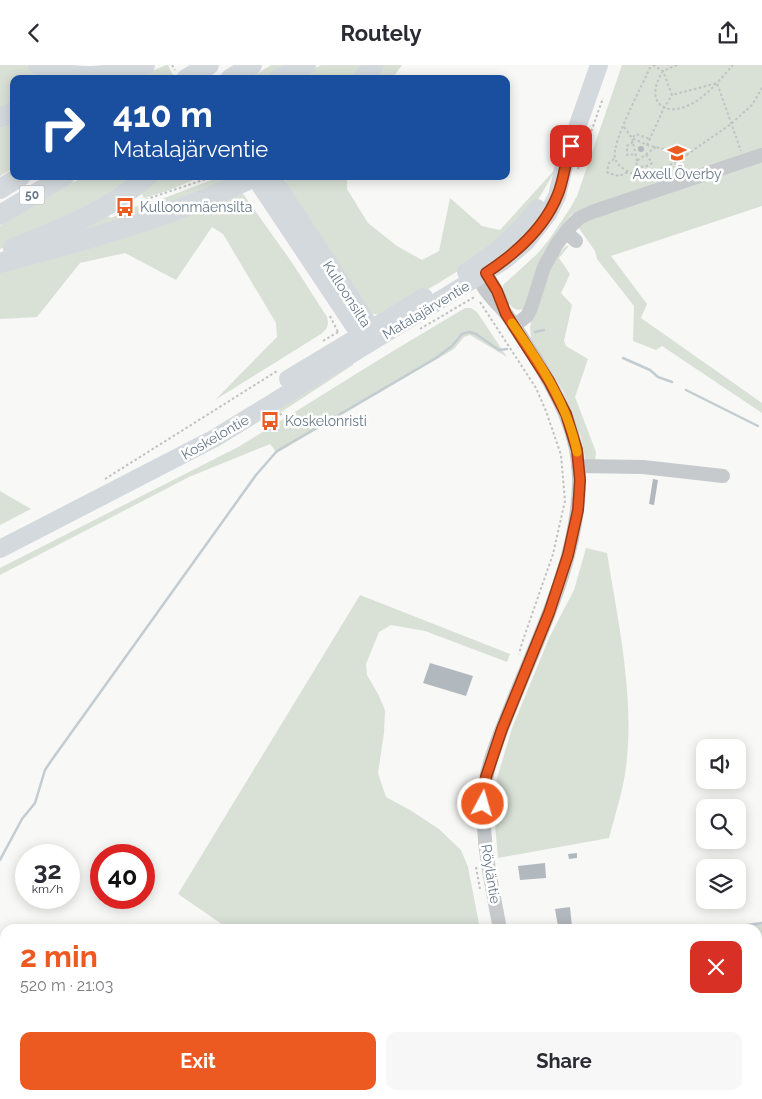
<!DOCTYPE html>
<html lang="en">
<head>
<meta charset="utf-8">
<style>
	:root { --surface:#fff; --page:#f7f7f7; --text:#2b2b33; --muted:#7c7c81; --accent:#ed5a21 }
	body { margin:0; font-family:Raleway,sans-serif; background:var(--page); color:var(--text); height:100vh; display:flex; flex-direction:column; font-size:19px; white-space:nowrap }
	* { box-sizing:border-box; margin:0 }
	p { font-size:16px; color:var(--muted) }
	.icon { flex:none; width:28px; height:28px; fill:none; stroke:currentColor; stroke-width:2; stroke-linecap:round; stroke-linejoin:round }
	.map { position:relative; flex:1; overflow:hidden }
	.details { position:absolute; left:0px; top:859px; width:762px; height:176px; display:flex; flex-direction:column; background:var(--surface); border-radius:15px 15px 0 0; box-shadow:0 2px 12px #0003 }
	.details>* { flex:none }
	.top-card { position:absolute; left:10px; top:10px; width:500px; height:105px; border-radius:10px; box-shadow:0 2px 12px #0003; background:#1a4fa0; color:#fff; overflow:hidden }
	.controls { position:absolute; left:696px; top:674px; display:grid; gap:10px }
	.controls a { display:grid; place-items:center; width:50px; height:50px; border-radius:10px; background:var(--surface); box-shadow:0 2px 12px #0003; font-size:25px }
	.speed { position:absolute; left:15px; top:779px; display:flex; gap:10px; font-size:25px; font-weight:700; text-align:center }
	.speed>* { display:grid; place-content:center; width:65px; height:65px; border-radius:50%; background:var(--surface); box-shadow:0 2px 12px #0003; line-height:1 }
	.speed small { font-size:12px; font-weight:400 }
	.speed .limit { border:8px solid #d22; background:#fff; color:#111 }
	.pin { position:absolute; display:grid; place-items:center; width:42px; height:42px; color:#fff; margin:-21px; border-radius:10px; box-shadow:0 2px 8px #0006 }
	.me { position:absolute; width:55px; margin:-28px; rotate:6deg; stroke-linejoin:round; filter:drop-shadow(0 0 4px #0008) }
	.turn { display:flex; align-items:center; gap:18px; height:105px; padding:0 20px; font-size:22px }
	.turn .icon { width:65px; height:65px; stroke-width:2.5 }
	.turn b { display:block; font-size:35px; line-height:42px }
	.round { display:grid; place-items:center; flex:none; width:52px; height:52px; border-radius:10px; background:var(--page) }
	.summary { display:flex; align-items:center; justify-content:space-between; height:85px; padding:0 20px }
	h1 { font-size:30px; font-weight:700; line-height:38px; color:var(--accent) }
	.button { display:flex; gap:10px; margin-top:auto; padding:10px 20px }
	.button a { flex:1; height:58px; border-radius:10px; background:var(--accent); color:#fff; font-size:20px; font-weight:700; line-height:58px; text-align:center }
	.button a+a { background:var(--page); color:var(--text) }
	header { display:flex; justify-content:space-between; align-items:center; height:65px; padding:0 20px; background:var(--surface); font-size:22px; font-weight:700 }
	.map>svg:first-child { display:block }
	.green { fill:#d9e1d6 }
	.lines { fill:none; stroke-linecap:round; stroke-linejoin:round }
	.stream { stroke:#c2ccd1; stroke-width:2.5 }
	.building { fill:#b1b8be }
	.path { stroke:#bfc2c4; stroke-width:2; stroke-dasharray:2.5 2.5; stroke-linecap:butt }
	.minor { stroke:#c6cacd; stroke-width:14 }
	.major { stroke:#d4d9de; stroke-width:18 }
	.highway { stroke:#d4d9de; stroke-width:20 }
	.route-casing { stroke:#9a3a15; stroke-width:12 }
	.route { stroke:#ed5a21; stroke-width:9 }
	.slow { stroke:#f59e0b; stroke-width:9 }
	.labels { text-anchor:middle; dominant-baseline:central; stroke-width:5; stroke-linejoin:round; paint-order:stroke }
	.shield { fill:#fff; stroke:#94a0ac; stroke-width:1 }
	.shield-label { font-size:12px; font-weight:bold; fill:#678 }
	.poi-label { font-size:14px; fill:#678; stroke:#fff; text-anchor:start }
	.street-label { font-size:14px; fill:#678; stroke:#fff }
</style>
</head>
<body>
<header><svg class="icon" aria-label="back" viewBox="0 0 24 24"><path d="M15 5l-7 7 7 7"/></svg>Routely<svg class="icon" aria-label="share" viewBox="0 0 24 24"><path d="M12 15V3M7 8l5-5 5 5M5 13v7h14v-7"/></svg></header>
<div class="map">
<svg width="762" height="1034" viewBox="0 0 762 1034">
	<rect width="100%" height="100%" fill="#f8f8f6"/>
	<!-- green -->
	<g class="green">
		<path d="M0,0H26L57,14H14V39L0,43Z"/>
		<path d="M166,0H168L173,10L167,14H133Z"/>
		<path d="M271,0H295L267,14H249Z"/>
		<path d="M321,0H367L355,14H293Z"/>
		<path d="M381,0H402L392,14H370Z"/>
		<path d="M622,0H762V141L611,191L647,239L641,253L762,338V348L662,281L656,285L633,276L634,241L597,194L595,186L578,162L580,159L577,146L571,150L564,159L525,242C514,253 502,230 503,220L536,190L548,176L569,145L577,131Z"/>
		<path d="M14,54V103L0,111V59Z"/>
		<path d="M558,101L532,145L478,194L384,251L370,248L287,121L284,111H347V124L368,158L397,181L422,195L439,186L450,133L482,161L500,165Z"/>
		<path d="M84,111H139L53,163L0,184V161Z"/>
		<path d="M160,111H203L167,126L144,133L141,128Z"/>
		<path d="M222,111H232L234,114L204,126L47,178L108,151L111,153L134,142L151,138Z"/>
		<path d="M241,126L293,199L327,252C329,261 328,263 321,269L215,335L277,272L276,258L223,169L212,162L176,215L125,188L80,198L37,252L0,254V205Z"/>
		<path d="M566,181H569L559,193L570,209L561,228L572,240L564,276L566,281L588,294L575,332L596,387L595,396H589L585,393L581,372L563,326L531,273L530,262L532,254L552,197Z"/>
		<path d="M465,243H471L477,247L507,292L470,270L464,272L454,284L277,388L270,379L189,412L0,510V503L240,381L393,286Z"/>
		<path d="M353,295V300L272,353L270,350Z"/>
		<path d="M0,426L31,444L0,460Z"/>
		<path d="M586,483L607,488C618,556 635,632 626,702C623,726 615,750 609,773L498,793L494,749L497,713L512,663L549,573L574,525Z"/>
		<path d="M360,530L510,589L507,597L425,566L391,560L379,567L366,599L367,610L378,629L385,645L384,668L378,708L386,732L410,745L439,764L461,785L468,802L480,864H229L178,829Z"/>
		<path d="M762,858V1034H604V1030H758V864H719Z"/>
		<rect x="296" y="1030" width="102" height="4"/>
		<path d="M552,1030H594L593,1034H552Z"/>
	</g>
	<g class="lines">
		<!-- stream -->
		<g class="stream">
			<path d="M535,267L544,265"/>
			<path d="M623,293L650,305L658,312L672,317"/>
			<path d="M686,325L758,361"/>
			<path d="M0,795L22,754L35,738L45,705L51,696L256,410L277,386L436,293L452,281L462,269L469,267L476,269L499,285L507,284"/>
			<path d="M719,864L762,858"/>
		</g>
	</g>
	<!-- building -->
	<g class="building">
		<circle cx="641" cy="84" r="3"/>
		<path d="M653,414L658,415L654,440L649,439Z"/>
		<path d="M430,598L473,611L466,631L423,618Z"/>
		<path d="M577,788V793L569,794L568,789Z"/>
		<path d="M545,798L546,813L520,815L518,801Z"/>
		<path d="M570,842L572,862L555,864V862L558,861L555,844Z"/>
	</g>
	<g class="lines">
		<!-- path -->
		<g class="path">
			<path d="M172,0L175,5"/>
			<path d="M653,0L663,6L672,30L717,18L741,86"/>
			<path d="M677,0L663,6C644,35 663,55 693,38C709,29 721,13 733,0"/>
			<path d="M624,62L632,73L647,80L688,90"/>
			<path d="M633,77L627,81V90L636,89"/>
			<path d="M647,80L664,43L672,30"/>
			<path d="M614,94L609,98L607,106L608,108L619,111L628,107"/>
			<path d="M637,96L632,73L636,69L650,74"/>
			<path d="M636,101L645,102L652,98L646,89"/>
			<path d="M578,104L603,33"/>
			<path d="M635,110L637,96L656,82"/>
			<path d="M642,112L676,97L731,59L752,40L762,23"/>
			<path d="M643,117L642,112C633,109 618,104 615,93C611,77 644,18 651,0"/>
			<path d="M141,136L215,111"/>
			<path d="M480,237L536,323L546,346L561,390L565,436L553,489L522,578L519,589"/>
			<path d="M330,251L338,267"/>
			<path d="M420,264L476,231"/>
			<path d="M323,276L338,267"/>
			<path d="M263,361L284,347"/>
			<path d="M105,414L277,306"/>
			<path d="M476,802L480,824"/>
			<path d="M758,930L762,929"/>
			<path d="M733,1030V1034"/>
		</g>
		<!-- minor -->
		<g class="minor">
			<path d="M566,167L576,176"/>
			<path d="M477,201C489,211 496,224 502,239"/>
			<path d="M477,203C479,224 495,235 507,250C517,264 526,279 536,294C559,332 580,371 579,417C578,493 541,566 513,636C504,659 490,690 486,714C478,763 491,816 500,864"/>
			<path d="M514,261L527,251L531,243L544,202L557,179L569,163L579,153L592,147L762,90"/>
			<path d="M578,401L643,402L723,411"/>
			<path d="M540,1030L541,1034"/>
		</g>
		<!-- major -->
		<g class="major">
			<path d="M254,111L360,270L370,276"/>
			<path d="M271,111L371,263L372,274"/>
			<path d="M466,207C494,190 518,169 537,143"/>
			<path d="M288,314L424,232"/>
			<path d="M0,484L215,373L505,195L526,177L548,149L557,131L565,97L599,0"/>
		</g>
		<!-- highway -->
		<g class="highway">
			<path d="M38,0C72,16 111,13 145,0"/>
			<path d="M186,14L209,0"/>
			<path d="M230,14L252,0"/>
			<path d="M278,14L306,0"/>
			<path d="M362,14L374,0"/>
			<path d="M0,52L14,47"/>
			<path d="M0,124L21,111"/>
			<path d="M0,150L65,111"/>
			<path d="M13,183C64,163 106,147 148,111"/>
			<path d="M0,198C23,191 47,186 70,179C132,161 197,141 256,111"/>
		</g>
	</g>
	<g class="lines">
		<!-- route casing -->
		<g class="route-casing">
			<path id="route" d="M483,739L486,712L502,664L549,548L568,490L578,445L580,415L577,385L566,349L549,316L506,249L497,226L486,208C515,189 545,163 558,129C564,114 565,97 571,81"/>
		</g>
		<!-- route -->
		<use href="#route" class="route"/>
		<!-- slow -->
		<path class="slow" d="M512,258C539,296 568,340 577,387"/>
	</g>
	<!-- icons -->
	<defs>
		<g id="school-bare" transform="scale(1.5)"><path d="M0-5L7-2L0 1L-7-2ZM-4 1L0 2.5L4 1V4Q0 6-4 4Z" fill="#ed5a21" stroke="#fff" stroke-width="2.5" paint-order="stroke"/></g>
		<g id="bus-bare" transform="scale(1.5)"><path d="M-5-6H5V4H4V6H2V4H-2V6H-4V4H-5ZM-3.5-4V0h7V-4ZM-3.5 1.2v1.5H-2V1.2ZM2 1.2v1.5H3.5V1.2Z" fill="#ed5a21" stroke="#fff" stroke-width="2.5" paint-order="stroke"/></g>
	</defs>
	<g fill-rule="evenodd">
		<use href="#school-bare" x="677" y="88"/>
		<use href="#bus-bare" x="125" y="142"/>
		<use href="#bus-bare" x="270" y="356"/>
	</g>
	<g class="labels">
		<!-- shield labels -->
		<rect class="shield" x="19.5" y="120.5" width="25" height="19" rx="4"/>
		<g class="shield-label">
			<text x="32" y="130">50</text>
		</g>
		<!-- poi labels -->
		<g class="poi-label">
			<text x="677" y="109" text-anchor="middle">Axxell Överby</text>
			<text x="140" y="142">Kulloonmäensilta</text>
			<text x="285" y="356">Koskelonristi</text>
		</g>
		<!-- street labels -->
		<g class="street-label">
			<text transform="translate(347 229) rotate(57)">Kulloonsilta</text>
			<text transform="translate(426 245) rotate(-31)">Matalajärventie</text>
			<text transform="translate(215 372) rotate(-30)">Koskelontie</text>
			<text transform="translate(491 809) rotate(81)">Röyläntie</text>
		</g>
	</g>
</svg>
<div class="controls">
<a><svg class="icon" aria-label="sound" viewBox="0 0 24 24"><path d="M4 9h4l5-4v14l-5-4H4zM17 9q2 3 0 6"/></svg></a>
<a><svg class="icon" aria-label="search" viewBox="0 0 24 24"><circle cx="10" cy="10" r="6"/><path d="M15 15l6 6"/></svg></a>
<a><svg class="icon" aria-label="layers" viewBox="0 0 24 24"><path d="M12 4l9 5-9 5-9-5zM3 14l9 5 9-5"/></svg></a>
</div>
<div class="speed"><div>32<small>km/h</small></div><div class="limit">40</div></div>
<div class="pin" style="left:571px;top:81px;background:#d93025"><svg class="icon" aria-label="arrive" viewBox="0 0 24 24"><path d="M6 21V4h12l-3 4 3 4H6"/></svg></div>
<svg class="me" style="left:483px;top:739px" viewBox="-20 -20 40 40"><circle r="17" fill="#ed5a21" stroke="#fff" stroke-width="3"/><path d="M0-11L8 9 0 5-8 9z" fill="#fff"/></svg>
<div class="top-card">
<div class="turn"><svg class="icon" aria-label="right" viewBox="0 0 24 24"><path d="M7 20v-9h11M14 6l5 5-5 5"/></svg><div><b>410 m</b>Matalajärventie</div></div>
</div>
<section class="details">
<div class="summary"><div><h1>2 min</h1><p>520 m · 21:03</p></div><a class="round" style="background:#d93025;color:#fff"><svg class="icon" aria-label="close" viewBox="0 0 24 24"><path d="M6 6l12 12M18 6L6 18"/></svg></a></div>
<div class="button"><a>Exit</a><a>Share</a></div>
</section>
</div>
</body>
</html>
